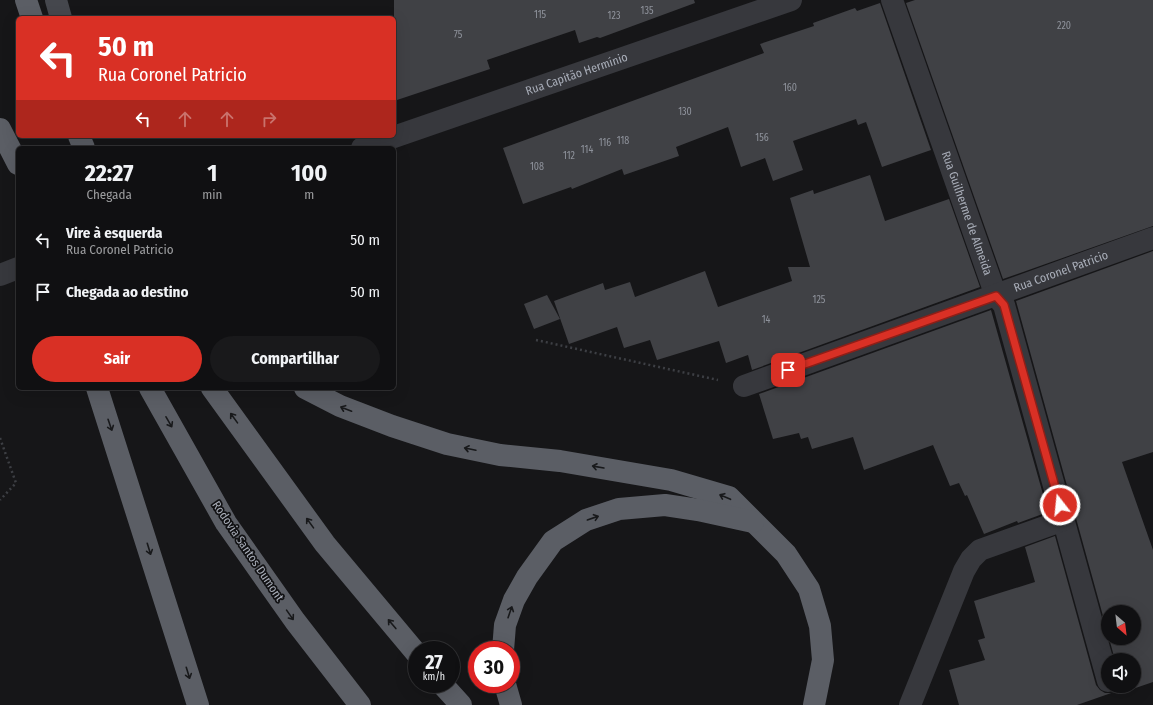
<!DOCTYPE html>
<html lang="pt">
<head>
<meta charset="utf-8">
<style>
	:root { --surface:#101012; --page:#19191b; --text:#f1f3f6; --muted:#9c9d9f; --line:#303032; --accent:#d93025 }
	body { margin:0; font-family:"Fira Sans Condensed",sans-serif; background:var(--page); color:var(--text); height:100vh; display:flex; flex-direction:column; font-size:15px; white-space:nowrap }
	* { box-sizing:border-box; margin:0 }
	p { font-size:13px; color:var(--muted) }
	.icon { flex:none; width:22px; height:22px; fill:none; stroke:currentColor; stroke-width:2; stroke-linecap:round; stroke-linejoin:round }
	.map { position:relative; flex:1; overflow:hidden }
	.drawer { position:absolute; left:16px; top:146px; width:380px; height:244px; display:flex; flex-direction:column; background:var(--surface); border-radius:6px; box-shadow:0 4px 16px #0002,0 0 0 1px var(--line) }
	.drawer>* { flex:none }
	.guide { position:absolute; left:16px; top:16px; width:380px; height:122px; border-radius:6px; box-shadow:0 4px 16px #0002,0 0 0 1px var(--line); background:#d93025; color:#fff; overflow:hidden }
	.needle { width:26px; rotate:152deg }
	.controls { position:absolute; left:1101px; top:605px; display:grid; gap:8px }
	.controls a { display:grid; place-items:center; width:40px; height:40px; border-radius:50%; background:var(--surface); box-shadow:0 4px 16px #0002,0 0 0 1px var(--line); font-size:20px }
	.speed { position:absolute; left:408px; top:641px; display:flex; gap:8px; font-size:20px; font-weight:700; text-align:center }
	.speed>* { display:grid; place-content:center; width:52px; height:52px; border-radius:50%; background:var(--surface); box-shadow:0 4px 16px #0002,0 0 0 1px var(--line); line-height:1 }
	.speed small { font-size:10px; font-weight:400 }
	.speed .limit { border:6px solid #d22; background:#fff; color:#111 }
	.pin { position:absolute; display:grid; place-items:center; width:34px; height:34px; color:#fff; margin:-17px; border-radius:8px; box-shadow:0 2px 6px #0006 }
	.me { position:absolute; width:44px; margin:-22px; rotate:344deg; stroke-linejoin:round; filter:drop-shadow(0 0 3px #0008) }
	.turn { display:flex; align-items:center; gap:14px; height:84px; padding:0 16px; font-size:18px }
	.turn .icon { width:52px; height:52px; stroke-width:2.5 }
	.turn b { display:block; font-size:28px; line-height:34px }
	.lanes { display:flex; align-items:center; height:38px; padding:0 16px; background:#0003; justify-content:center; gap:20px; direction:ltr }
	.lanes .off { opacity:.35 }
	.eta { display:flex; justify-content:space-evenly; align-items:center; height:68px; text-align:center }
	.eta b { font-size:24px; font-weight:700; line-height:28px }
	.action { display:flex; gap:8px; margin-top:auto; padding:8px 16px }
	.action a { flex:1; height:46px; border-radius:24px; background:var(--accent); color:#fff; font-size:16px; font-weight:700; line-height:46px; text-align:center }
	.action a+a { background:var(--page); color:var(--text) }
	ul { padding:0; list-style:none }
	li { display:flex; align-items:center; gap:12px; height:52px; padding:0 16px }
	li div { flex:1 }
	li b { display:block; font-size:15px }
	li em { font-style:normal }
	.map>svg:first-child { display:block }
	.building { fill:#404145 }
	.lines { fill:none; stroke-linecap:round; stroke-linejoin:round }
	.path { stroke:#3d3f44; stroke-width:2.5; stroke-dasharray:2 3; stroke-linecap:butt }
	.minor { stroke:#37383d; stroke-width:22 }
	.secondary { stroke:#45474d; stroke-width:22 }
	.trunk { stroke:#5b5e65; stroke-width:22 }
	.oneway { stroke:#18191b }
	.route-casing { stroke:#8d1f18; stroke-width:10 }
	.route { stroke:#d93025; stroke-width:7 }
	.labels { text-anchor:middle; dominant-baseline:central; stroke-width:3.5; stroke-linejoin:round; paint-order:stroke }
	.number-label { font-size:10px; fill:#8e929b }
	.street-label { font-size:12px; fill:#a8adb8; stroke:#111113 }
</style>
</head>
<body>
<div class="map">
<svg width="1153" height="705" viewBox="0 0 1153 705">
	<rect width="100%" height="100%" fill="#161618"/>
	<!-- building -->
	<g class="building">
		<path d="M394,0H694L695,3L600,38L597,37L579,43L575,30L487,60L490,69L394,101Z"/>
		<path d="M915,0H1153V226L1003,279L906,3Z"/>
		<path d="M880,3L931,150L882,167L866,122L858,125L856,119L793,141L803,170L773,181L765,158L741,167L728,127L676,147L679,156L624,175L622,169L572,189L571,187L523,204L503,148L764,53L760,44L814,26L813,23L855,8L857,11Z"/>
		<path d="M870,175L885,221L949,199L980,287L752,370L748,355L726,363L719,341L657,360L650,340L624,348L617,327L569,344L554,301L603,283L605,290L630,282L635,297L705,271L718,307L792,281L788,267H810L790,198L813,190L814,194Z"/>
		<path d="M1153,251V452L1122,462L1153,550V682L1118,694L1117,691L1077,705H959L949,670L985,660L978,640L985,638L974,601L1035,582L1025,547L1055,536L1096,685L1100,690L1105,693H1112L1119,686H1134V660H1115L1109,638H1134V612H1108V634L1016,301Z"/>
		<path d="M547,295L560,319L534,329L524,304Z"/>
		<path d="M991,310L1048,512L1018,523L1017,521L984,534L967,495L965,496L959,483L950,486L933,445L864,470L853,437L812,449L808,437L801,439L799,433L773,439L759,394Z"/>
	</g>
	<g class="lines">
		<!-- path -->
		<g class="path">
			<path d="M536,340L718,380"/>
			<path d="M0,438L16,483L0,500"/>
		</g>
		<!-- minor -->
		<g class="minor">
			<path id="s1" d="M892,0L996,296L1004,305L1108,681"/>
			<path id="s2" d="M362,148L791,0"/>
			<path d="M0,275L18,268"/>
			<path id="s3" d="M744,386L1153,238"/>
			<path d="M910,705L964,571L971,559L980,550L1064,520"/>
		</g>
		<!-- secondary -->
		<path class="secondary" d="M56,0L61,18"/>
		<!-- trunk -->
		<g class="trunk">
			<path d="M26,0L32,18"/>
			<path d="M0,129L18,164"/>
			<path d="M79,136L84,148"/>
			<path d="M97,388L198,705"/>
			<path d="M150,388L226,523L295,621L360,705"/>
			<path d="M212,388L325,544L417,654"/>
			<path d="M305,388L340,406L392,426L447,444L500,455L560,461L671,480L729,497L786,554L809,589L820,626L823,660L814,705"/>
			<path d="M503,650L505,625L514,600L527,577L553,541L586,520L619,509L665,505L698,510L753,522"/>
			<path d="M442,684L461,705"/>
			<path d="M505,684L511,705"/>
		</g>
	</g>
	<!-- one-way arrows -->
	<defs><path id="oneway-shaft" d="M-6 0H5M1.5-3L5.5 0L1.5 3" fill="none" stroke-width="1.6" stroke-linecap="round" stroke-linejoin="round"/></defs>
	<g class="oneway">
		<use href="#oneway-shaft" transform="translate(346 409) rotate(-159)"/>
		<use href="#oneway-shaft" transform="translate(234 418) rotate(-126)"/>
		<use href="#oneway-shaft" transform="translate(169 422) rotate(60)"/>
		<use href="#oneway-shaft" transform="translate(110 425) rotate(71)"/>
		<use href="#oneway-shaft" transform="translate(470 449) rotate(-168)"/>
		<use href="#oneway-shaft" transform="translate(598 467) rotate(-170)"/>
		<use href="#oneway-shaft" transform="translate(725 497) rotate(-157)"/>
		<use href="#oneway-shaft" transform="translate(593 518) rotate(-19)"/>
		<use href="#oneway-shaft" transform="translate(310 523) rotate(-126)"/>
		<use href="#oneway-shaft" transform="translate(149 549) rotate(73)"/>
		<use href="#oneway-shaft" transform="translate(510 612) rotate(-71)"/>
		<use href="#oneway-shaft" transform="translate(290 615) rotate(55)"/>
		<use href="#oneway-shaft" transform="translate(392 624) rotate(-130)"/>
		<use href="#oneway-shaft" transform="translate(188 673) rotate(73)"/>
	</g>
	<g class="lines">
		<!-- route casing -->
		<g class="route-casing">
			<path id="route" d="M788,370L996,296L1004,305L1060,505"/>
		</g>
		<!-- route -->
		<use href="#route" class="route"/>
	</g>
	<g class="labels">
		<!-- number labels -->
		<g class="number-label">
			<text x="647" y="11">135</text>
			<text x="540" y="15">115</text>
			<text x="614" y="16">123</text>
			<text x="1064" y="26">220</text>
			<text x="458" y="35">75</text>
			<text x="790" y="88">160</text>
			<text x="685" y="112">130</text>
			<text x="762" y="138">156</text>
			<text x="623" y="141">118</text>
			<text x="605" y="143">116</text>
			<text x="587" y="150">114</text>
			<text x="569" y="156">112</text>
			<text x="537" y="167">108</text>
			<text x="819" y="300">125</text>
			<text x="766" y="320">14</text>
		</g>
		<!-- street labels -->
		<g class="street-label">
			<text stroke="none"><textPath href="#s2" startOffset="227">Rua Capitão Hermínio</textPath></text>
			<text stroke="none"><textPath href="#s1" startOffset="226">Rua Guilherme de Almeida</textPath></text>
			<text stroke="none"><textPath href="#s3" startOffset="337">Rua Coronel Patricio</textPath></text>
			<text transform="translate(248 551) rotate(56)">Rodovia Santos Dumont</text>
		</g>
	</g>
</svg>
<div class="controls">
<a><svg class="needle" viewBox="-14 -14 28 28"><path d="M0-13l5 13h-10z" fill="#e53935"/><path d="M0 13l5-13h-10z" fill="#9c9d9f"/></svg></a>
<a><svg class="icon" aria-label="sound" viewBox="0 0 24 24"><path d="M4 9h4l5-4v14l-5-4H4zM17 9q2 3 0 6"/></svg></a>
</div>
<div class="speed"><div>27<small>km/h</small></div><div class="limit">30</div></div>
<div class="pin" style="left:788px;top:370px;background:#d93025"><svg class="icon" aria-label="arrive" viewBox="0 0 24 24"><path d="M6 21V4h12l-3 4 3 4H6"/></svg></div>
<svg class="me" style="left:1060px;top:505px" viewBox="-20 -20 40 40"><circle r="17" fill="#d93025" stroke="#fff" stroke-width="3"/><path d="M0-11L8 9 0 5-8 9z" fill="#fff"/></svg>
<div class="guide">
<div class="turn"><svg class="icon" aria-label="left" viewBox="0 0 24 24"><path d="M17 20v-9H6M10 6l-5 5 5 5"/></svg><div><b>50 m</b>Rua Coronel Patricio</div></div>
<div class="lanes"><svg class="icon" aria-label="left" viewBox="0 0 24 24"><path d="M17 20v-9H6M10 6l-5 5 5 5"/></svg><svg class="icon off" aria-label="ahead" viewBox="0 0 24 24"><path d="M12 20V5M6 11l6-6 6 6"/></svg><svg class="icon off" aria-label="ahead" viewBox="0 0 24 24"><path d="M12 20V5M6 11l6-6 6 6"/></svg><svg class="icon off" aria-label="right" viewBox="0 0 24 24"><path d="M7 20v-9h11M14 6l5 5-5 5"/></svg></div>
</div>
<section class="drawer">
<div class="eta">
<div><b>22:27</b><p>Chegada</p></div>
<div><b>1</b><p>min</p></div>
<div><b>100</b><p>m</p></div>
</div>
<ul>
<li><svg class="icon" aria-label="left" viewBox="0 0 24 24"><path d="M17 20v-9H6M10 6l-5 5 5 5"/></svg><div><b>Vire à esquerda</b><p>Rua Coronel Patricio</p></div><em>50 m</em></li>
<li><svg class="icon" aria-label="arrive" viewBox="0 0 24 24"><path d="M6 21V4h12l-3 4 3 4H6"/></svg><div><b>Chegada ao destino</b></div><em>50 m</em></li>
</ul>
<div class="action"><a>Sair</a><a>Compartilhar</a></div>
</section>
</div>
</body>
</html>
